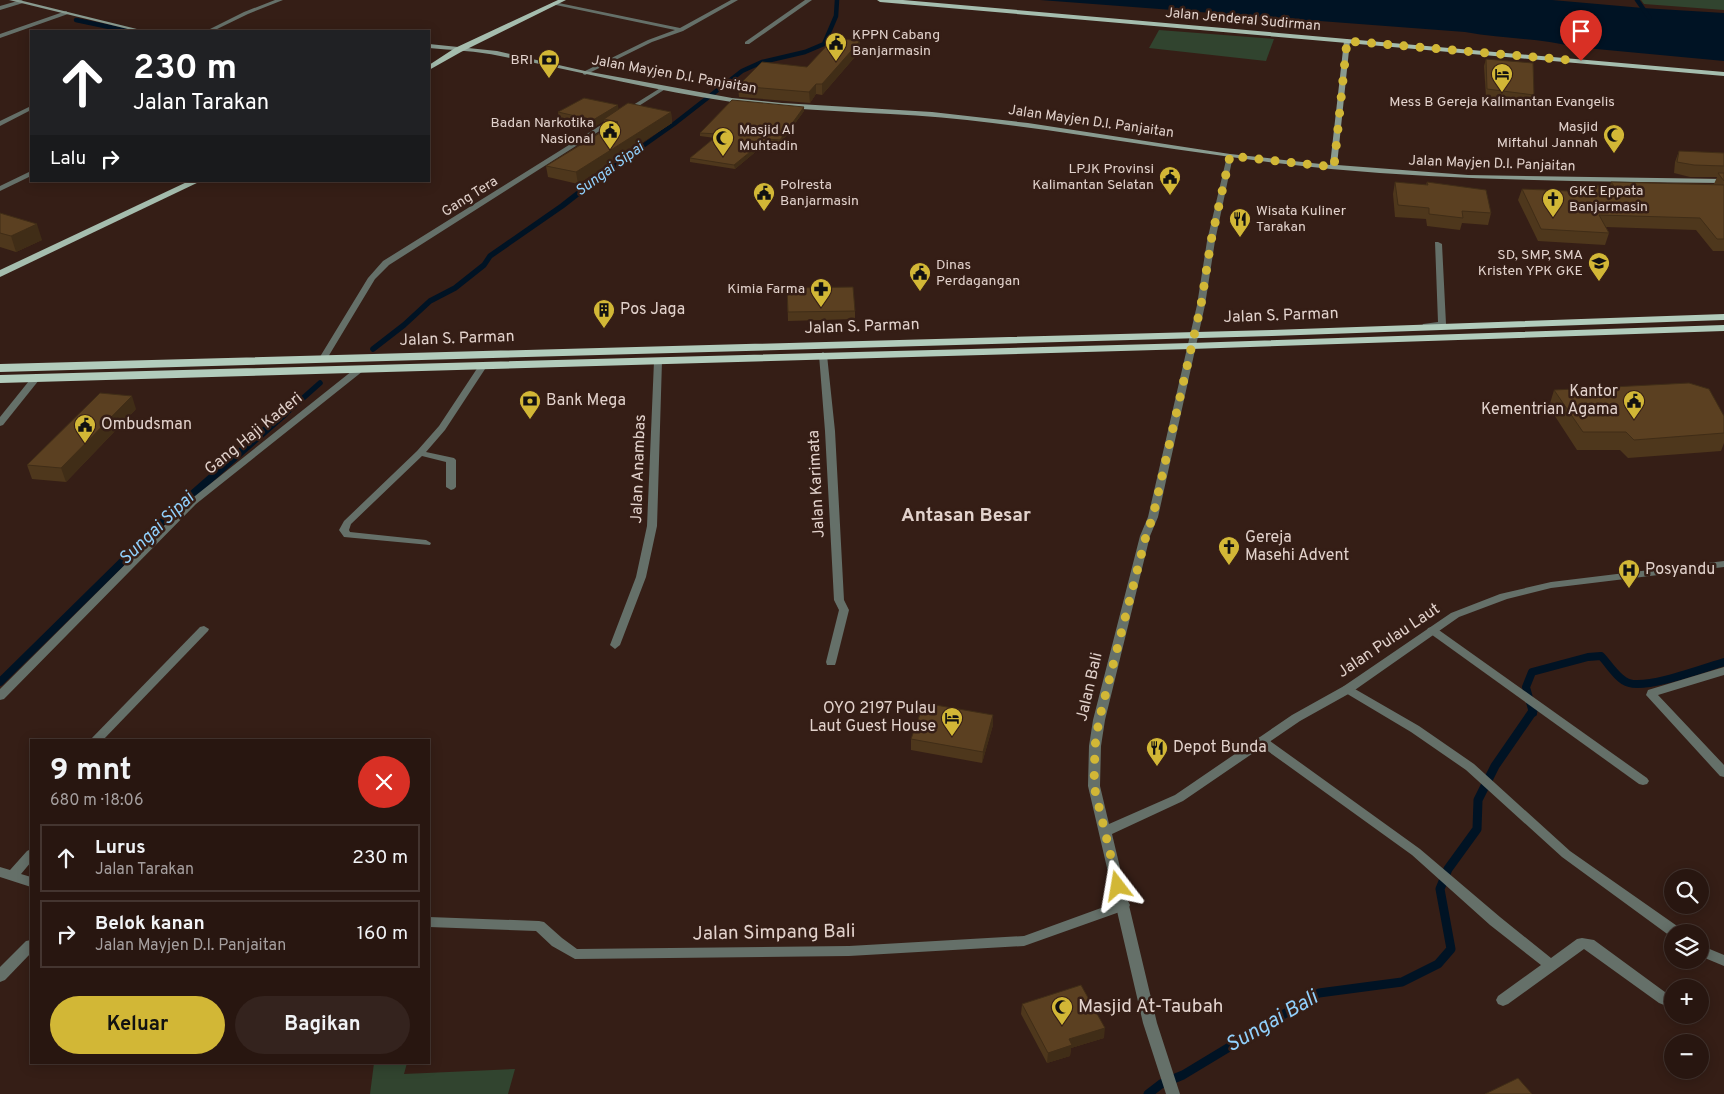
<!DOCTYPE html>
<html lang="id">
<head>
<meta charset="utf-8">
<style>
	:root { --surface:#281610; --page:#34231e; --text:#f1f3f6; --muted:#a59f9f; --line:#443530; --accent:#d2b736 }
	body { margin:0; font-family:Overpass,sans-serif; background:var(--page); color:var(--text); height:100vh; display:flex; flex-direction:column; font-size:19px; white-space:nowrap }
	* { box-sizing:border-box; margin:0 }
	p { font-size:16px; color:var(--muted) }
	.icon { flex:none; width:28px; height:28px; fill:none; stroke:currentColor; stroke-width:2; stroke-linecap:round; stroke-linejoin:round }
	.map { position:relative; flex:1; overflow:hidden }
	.details { position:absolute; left:30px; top:739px; width:400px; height:325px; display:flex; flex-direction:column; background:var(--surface); border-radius:0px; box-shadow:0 2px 12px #0003,0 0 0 1px var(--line) }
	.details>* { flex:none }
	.hud { position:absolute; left:30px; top:30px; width:400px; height:152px; border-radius:0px; box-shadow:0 2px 12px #0003,0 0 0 1px var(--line); background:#202124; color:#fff; overflow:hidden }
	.fabs { position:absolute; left:1664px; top:869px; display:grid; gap:10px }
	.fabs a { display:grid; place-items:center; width:45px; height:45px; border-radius:50%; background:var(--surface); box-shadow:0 2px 12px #0003,0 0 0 1px var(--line); font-size:25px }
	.pin { position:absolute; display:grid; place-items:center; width:42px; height:42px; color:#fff; margin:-51px -21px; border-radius:50% 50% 50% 0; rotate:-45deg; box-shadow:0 0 5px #0007 }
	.pin .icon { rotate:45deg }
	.me { position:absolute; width:55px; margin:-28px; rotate:346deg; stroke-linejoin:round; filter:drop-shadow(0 0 4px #0008) }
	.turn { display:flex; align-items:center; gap:18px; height:105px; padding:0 20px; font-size:22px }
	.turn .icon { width:65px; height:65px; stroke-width:2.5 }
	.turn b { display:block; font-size:35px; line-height:42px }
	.then { display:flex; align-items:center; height:48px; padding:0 20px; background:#0003; gap:10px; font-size:19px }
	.round { display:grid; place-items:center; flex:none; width:52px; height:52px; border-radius:26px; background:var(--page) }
	.head { display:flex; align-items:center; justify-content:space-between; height:85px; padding:0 20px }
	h1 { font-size:30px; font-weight:700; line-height:38px }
	.action { display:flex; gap:10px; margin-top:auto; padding:10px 20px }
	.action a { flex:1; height:58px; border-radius:30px; background:var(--accent); color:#111; font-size:20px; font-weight:700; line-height:58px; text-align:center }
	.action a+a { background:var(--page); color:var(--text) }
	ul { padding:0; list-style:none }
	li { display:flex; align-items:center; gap:15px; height:68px; margin:0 10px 8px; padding:0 10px; border:2px solid var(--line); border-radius:0px }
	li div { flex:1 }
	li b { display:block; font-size:19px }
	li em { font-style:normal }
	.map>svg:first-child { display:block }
	.green { fill:#31442f }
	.water { fill:#001324 }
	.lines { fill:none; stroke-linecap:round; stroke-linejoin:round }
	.stream-far3 { stroke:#001324; stroke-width:4.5 }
	.stream-far2 { stroke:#001324; stroke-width:5.5 }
	.stream-far1 { stroke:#001324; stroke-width:8 }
	.stream { stroke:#001324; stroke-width:9 }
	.minor { fill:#657069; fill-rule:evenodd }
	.tertiary { fill:#657069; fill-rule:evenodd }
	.secondary { fill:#899b90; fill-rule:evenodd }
	.primary { fill:#a5bdae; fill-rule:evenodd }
	.trunk { fill:#b2ccbc; fill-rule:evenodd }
	.wall { fill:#4e371c }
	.shaded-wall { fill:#402d17 }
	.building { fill:#5b4021; stroke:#402d17 }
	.route { stroke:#d2b736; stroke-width:9; stroke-dasharray:0 16.2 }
	.labels { text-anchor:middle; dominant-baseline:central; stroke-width:5; stroke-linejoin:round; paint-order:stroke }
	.far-street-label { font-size:14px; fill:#e2d2cc; stroke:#351e16 }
	.far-poi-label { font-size:14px; fill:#e2d2cc; stroke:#351e16; text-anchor:start }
	.far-water-label { font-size:15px; font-style:italic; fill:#91d0fc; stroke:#351e16 }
	.poi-label { font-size:16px; fill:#e2d2cc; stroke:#351e16; text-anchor:start }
	.street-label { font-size:16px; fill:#e2d2cc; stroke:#351e16 }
	.water-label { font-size:18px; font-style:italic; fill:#91d0fc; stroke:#351e16 }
	.quarter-label { font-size:19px; font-weight:bold; fill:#e2d2cc; stroke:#351e16 }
	.near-street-label { font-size:19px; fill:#e2d2cc; stroke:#351e16 }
	.near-poi-label { font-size:19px; fill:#e2d2cc; stroke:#351e16; text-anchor:start }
	.near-water-label { font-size:21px; font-style:italic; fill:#91d0fc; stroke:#351e16 }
</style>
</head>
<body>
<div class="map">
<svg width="1724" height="1094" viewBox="0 0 1724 1094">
	<rect width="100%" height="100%" fill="#351e16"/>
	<!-- green -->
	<g class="green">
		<path d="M1641,0H1724V10L1644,4Z"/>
		<path d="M1159,30L1274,39L1266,61L1149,48Z"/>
		<path d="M374,1063H407L404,1074L515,1069L508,1094H370Z"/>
	</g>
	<!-- water -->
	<path class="water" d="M1040,0H1552L1643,8L1724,13V61L1575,47C1539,38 1502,39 1465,32Z"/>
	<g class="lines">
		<!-- stream-far3 -->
		<g class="stream-far3">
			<path d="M1637,0L1649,17"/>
			<path d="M76,20L128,31"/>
			<path d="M592,182L674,124L742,71L762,62L805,52L824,44L836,16L837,0"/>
		</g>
		<!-- stream-far2 -->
		<g class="stream-far2">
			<path d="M373,349L404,325L430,301L455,288L484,265L490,256L562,206L594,181"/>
			<path d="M284,415L320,383"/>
		</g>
		<!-- stream-far1 -->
		<g class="stream-far1">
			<path d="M0,682L177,508L285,413"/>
			<path d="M1533,713L1526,687L1532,672L1588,657L1601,656C1609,664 1618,680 1629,683C1648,689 1704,668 1724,662"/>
		</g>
		<!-- stream -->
		<path class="stream" d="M1148,1094L1161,1084L1183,1075L1319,993L1402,982L1438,964L1451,949L1440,889L1448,869L1477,829L1478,800L1495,766L1533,711"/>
		<!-- minor -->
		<g class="minor">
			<path d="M21,0L23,1V3L0,10V6Z"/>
			<path d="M275,0H283L248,14L213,31H206L244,12Z"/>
			<path d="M731,0H738L683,31L652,42L585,75L583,74V72L648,40L675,30L551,4L554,2L680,28Z"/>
			<path d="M805,0H812L749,44H745V42Z"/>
			<path d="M66,11L69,13L68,14L0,38V34Z"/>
			<path d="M662,87L667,88L389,265L375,279L325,362H319L318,360L368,278L383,261Z"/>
			<path d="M31,106V110L0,126V121Z"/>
			<path d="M31,171V176L0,191V186Z"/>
			<path d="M1435,242H1438L1442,244L1446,324C1441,328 1427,330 1422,326L1423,324L1438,322Z"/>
			<path d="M823,352L827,355L835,431L844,600L849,610L836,662L835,665H827L826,662L839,610L834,600L825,431L819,355Z"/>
			<path d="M658,358L662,361L657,526L646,577L620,645L615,649L610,645L636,577L647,526L654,361Z"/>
			<path d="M483,363L487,366L445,430L426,452L454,458L456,460V487L454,489L451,490L446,487V462L422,456L351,524L349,530L350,532L426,540L431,543L430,545L344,537L339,530L344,521L417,451L439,426L480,364Z"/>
			<path d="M360,366L363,367V371L196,504L4,699L0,700V689L190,500L357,367Z"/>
			<path d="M36,375L39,376L40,378L39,380L3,425L0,426V417L33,376Z"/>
			<path d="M204,626L209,629L208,631L103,740H90L200,627Z"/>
			<path d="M1432,627L1436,628L1647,778L1649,781L1647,784L1643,785L1639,784L1428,632L1427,630L1428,628Z"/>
			<path d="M1724,667V675L1658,695L1724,765V777L1720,776L1646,695L1648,690Z"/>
			<path d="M1348,685L1419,726L1474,764L1570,851L1680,928L1681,932H1672V936H1670L1562,857L1466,770L1411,732L1344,692L1342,689L1344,686Z"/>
			<path d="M1262,737L1266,738L1420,849L1500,917L1551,958L1577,939L1582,938L1594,940L1669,995L1671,999L1669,1003L1664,1005L1659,1003L1584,949L1508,1004L1503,1006L1498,1004L1496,1000L1498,996L1541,965L1490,925L1412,855L1258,744L1256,741L1258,738Z"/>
			<path d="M31,849V862L21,874L31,877V887L0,877V867L10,870L27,851Z"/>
			<path d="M1123,900L1128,901L1130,905L1128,909L1024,946L849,956L575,959L552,946L536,931L429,927V917L539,921L544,922L562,938L577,949L849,946L1024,936Z"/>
			<path d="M31,940V953L5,980L0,982V967L26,941Z"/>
			<path d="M1700,945L1724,955V966L1700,956Z"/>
		</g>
		<!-- tertiary -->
		<path class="tertiary" d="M1230,154L1233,156L1215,241L1205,305L1158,517L1150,536L1105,720L1101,746L1100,786L1109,824L1175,795L1292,715L1344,686L1451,613L1500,594L1551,582L1724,561V567L1551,588L1507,599L1459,617L1352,692L1300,721L1183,801L1112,834L1157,1023L1180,1094H1166L1143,1023L1088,786L1089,746L1093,720L1140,536L1148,517L1197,305L1207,241L1227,156Z"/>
		<!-- secondary -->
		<g class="secondary">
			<path d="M9,0H19L145,31H136Z"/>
			<path d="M1347,39L1350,41L1337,165L1468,175L1724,179V183C1593,181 1462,181 1331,169C1209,157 1089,134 967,120C889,111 810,113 732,102C654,91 578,71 500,56C477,51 452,50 429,48V44L497,51L585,71L732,98L782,103L932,112L1028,123L1230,154L1330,165L1344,41Z"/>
		</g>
		<!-- primary -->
		<g class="primary">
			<path d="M558,0H566L461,52L429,70V65L455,48Z"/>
			<path d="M877,0H903L1724,72V76L880,2Z"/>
			<path d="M189,181H201L0,277V270Z"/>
		</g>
		<!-- trunk -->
		<g class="trunk">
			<path d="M1724,314V320L1272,336L0,372V364L1272,330Z"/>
			<path d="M1724,325V331L1191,349L0,383V375L1191,343Z"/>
		</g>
	</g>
	<!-- wall -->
	<g class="wall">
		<path d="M860,41V51L822,95L816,94L810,103L739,97L738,86L807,67Z"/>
		<path d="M1486,59L1534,95L1532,102L1486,97L1484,66Z"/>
		<path d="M804,107V111L780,144L766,143L735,169L690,162V158L715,138L700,136V133Z"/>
		<path d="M618,110L671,112L672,123L578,184L548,177L546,166L605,129L604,121L594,127L559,119L558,112Z"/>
		<path d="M1679,151L1724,153V251H1713L1696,230L1606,227L1609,233L1605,245L1538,241L1518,200L1522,189L1586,192L1588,185L1610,186L1611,182L1714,184L1717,177H1690L1674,173L1675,162Z"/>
		<path d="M1395,182L1426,185L1427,182L1491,213L1488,225L1462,223L1460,230L1427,226L1426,219L1395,217L1393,194Z"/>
		<path d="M0,213L42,240L16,252L0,247Z"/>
		<path d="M787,288L855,311V319L788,321Z"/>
		<path d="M1554,390L1724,418V443L1721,451L1628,458L1620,450H1577L1549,407Z"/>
		<path d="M136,409L66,482L32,479L27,465Z"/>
		<path d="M993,725L982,763L911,750V739Z"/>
		<path d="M1022,1004L1104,1038L1071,1048L1070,1056L1047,1063L1021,1014Z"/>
	</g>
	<!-- shaded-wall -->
	<g class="shaded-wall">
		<path d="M860,41V51L822,95V84Z"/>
		<path d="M816,84V94L810,103L809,92Z"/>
		<path d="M618,105L619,112L604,119V121L594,127L593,120Z"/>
		<path d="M804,107V111L780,144V140Z"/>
		<path d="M671,112L672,123L578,184L576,172Z"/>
		<path d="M766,139V143L735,169L734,165Z"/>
		<path d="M37,224L42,240L16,252L11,236Z"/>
		<path d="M132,396L136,409L66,482L61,468Z"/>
		<path d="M993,715V725L982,763L983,752Z"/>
		<path d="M1105,1028L1104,1038L1071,1048L1070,1056L1047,1063L1048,1053L1069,1039Z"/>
	</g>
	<!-- building -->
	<g class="building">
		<path d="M834,38L860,41L822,84H816L809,92L738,86L762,62L807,67Z"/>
		<path d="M1486,59L1533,63L1534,95L1487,89Z"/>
		<path d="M584,98L618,105L593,120L558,112Z"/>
		<path d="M732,100L804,107L780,140L766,139L734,165L690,158L719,134L700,133Z"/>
		<path d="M628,103L671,112L576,172L546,166L618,122L604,119Z"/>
		<path d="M1679,151L1724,153V166L1694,165L1677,162Z"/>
		<path d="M1718,173H1724V181Z"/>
		<path d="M1395,182L1428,185L1427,182L1486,190L1491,213L1462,211L1463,218L1429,214V208L1398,205Z"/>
		<path d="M1611,182L1724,185V239H1717L1700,218L1599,215L1609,233L1541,229L1522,189L1593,192L1588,185L1614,186Z"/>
		<path d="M0,213L37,224L11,236L0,233Z"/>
		<path d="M853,287L855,311L788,312L787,288Z"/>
		<path d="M1689,383L1709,389L1724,416V433L1634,440L1626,432H1583L1554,390Z"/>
		<path d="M100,393L132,396L61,468L27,465Z"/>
		<path d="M924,703L993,715L983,752L911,739Z"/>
		<path d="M1081,985L1105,1028L1069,1039L1072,1045L1048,1053L1022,1004Z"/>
		<path d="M1518,1078L1532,1094H1485Z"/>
	</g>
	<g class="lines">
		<!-- route -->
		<path class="route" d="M1118,886L1094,786L1095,746L1099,720L1146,536L1153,516L1201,305L1211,241L1230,156L1334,167L1347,41L1581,61"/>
	</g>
	<!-- icons -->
	<defs>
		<g id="civic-pin" transform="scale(1.125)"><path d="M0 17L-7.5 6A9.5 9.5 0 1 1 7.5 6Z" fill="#d2b736" stroke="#351e16"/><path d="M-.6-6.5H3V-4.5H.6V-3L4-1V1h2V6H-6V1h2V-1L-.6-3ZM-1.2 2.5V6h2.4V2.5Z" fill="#111"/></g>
		<g id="bank-pin" transform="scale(1.125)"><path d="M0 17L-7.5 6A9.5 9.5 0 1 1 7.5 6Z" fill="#d2b736" stroke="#351e16"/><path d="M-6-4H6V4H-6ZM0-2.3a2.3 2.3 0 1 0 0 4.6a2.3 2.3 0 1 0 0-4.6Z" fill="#111"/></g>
		<g id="hotel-pin" transform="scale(1.125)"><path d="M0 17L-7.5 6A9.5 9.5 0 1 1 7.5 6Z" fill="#d2b736" stroke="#351e16"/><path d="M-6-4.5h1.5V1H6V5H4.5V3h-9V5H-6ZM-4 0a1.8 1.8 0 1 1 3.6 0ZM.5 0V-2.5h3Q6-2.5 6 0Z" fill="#111"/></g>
		<g id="mosque-pin" transform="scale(1.125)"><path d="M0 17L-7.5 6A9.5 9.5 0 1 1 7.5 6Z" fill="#d2b736" stroke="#351e16"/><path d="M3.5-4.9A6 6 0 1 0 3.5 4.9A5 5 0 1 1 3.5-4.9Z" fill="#111"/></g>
		<g id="church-pin" transform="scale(1.125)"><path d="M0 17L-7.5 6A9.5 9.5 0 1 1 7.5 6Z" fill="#d2b736" stroke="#351e16"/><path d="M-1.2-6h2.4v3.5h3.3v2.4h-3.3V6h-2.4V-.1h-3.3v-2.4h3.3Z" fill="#111"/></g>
		<g id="restaurant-pin" transform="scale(1.125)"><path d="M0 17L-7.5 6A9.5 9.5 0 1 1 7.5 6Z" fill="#d2b736" stroke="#351e16"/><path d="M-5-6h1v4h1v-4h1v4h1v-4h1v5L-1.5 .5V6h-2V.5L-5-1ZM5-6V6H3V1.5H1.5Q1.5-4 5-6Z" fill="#111"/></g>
		<g id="school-pin" transform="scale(1.125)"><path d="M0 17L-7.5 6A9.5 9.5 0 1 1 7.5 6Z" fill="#d2b736" stroke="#351e16"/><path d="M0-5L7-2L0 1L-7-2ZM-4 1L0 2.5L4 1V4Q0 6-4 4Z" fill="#111"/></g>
		<g id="pharmacy-pin" transform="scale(1.125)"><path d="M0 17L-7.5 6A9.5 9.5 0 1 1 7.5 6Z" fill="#d2b736" stroke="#351e16"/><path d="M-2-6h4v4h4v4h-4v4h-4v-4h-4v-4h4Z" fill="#111"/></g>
		<g id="building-pin" transform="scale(1.125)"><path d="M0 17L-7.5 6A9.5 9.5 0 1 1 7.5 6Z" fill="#d2b736" stroke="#351e16"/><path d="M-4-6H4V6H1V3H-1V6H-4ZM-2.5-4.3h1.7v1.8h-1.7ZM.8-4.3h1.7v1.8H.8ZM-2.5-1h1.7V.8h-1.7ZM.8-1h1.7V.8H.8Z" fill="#111"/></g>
		<g id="hospital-pin" transform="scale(1.125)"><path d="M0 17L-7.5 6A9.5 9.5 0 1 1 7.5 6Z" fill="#d2b736" stroke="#351e16"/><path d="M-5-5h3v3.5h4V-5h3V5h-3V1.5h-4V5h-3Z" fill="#111"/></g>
	</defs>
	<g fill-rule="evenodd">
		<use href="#civic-pin" x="836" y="43"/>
		<use href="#bank-pin" x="549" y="60"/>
		<use href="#hotel-pin" x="1502" y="74"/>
		<use href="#civic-pin" x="610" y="131"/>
		<use href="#mosque-pin" x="1614" y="135"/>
		<use href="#mosque-pin" x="723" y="138"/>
		<use href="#civic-pin" x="1170" y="177"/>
		<use href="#civic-pin" x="764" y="193"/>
		<use href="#church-pin" x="1553" y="199"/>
		<use href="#restaurant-pin" x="1240" y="219"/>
		<use href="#school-pin" x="1599" y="263"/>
		<use href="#civic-pin" x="920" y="273"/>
		<use href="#pharmacy-pin" x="821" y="289"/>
		<use href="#building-pin" x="604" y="310"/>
		<use href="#bank-pin" x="530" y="401"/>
		<use href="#civic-pin" x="1634" y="401"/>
		<use href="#civic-pin" x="85" y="425"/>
		<use href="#church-pin" x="1229" y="547"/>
		<use href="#hospital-pin" x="1629" y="570"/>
		<use href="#hotel-pin" x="952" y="718"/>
		<use href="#restaurant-pin" x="1157" y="748"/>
		<use href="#mosque-pin" x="1062" y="1007"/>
	</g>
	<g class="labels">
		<!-- far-street labels -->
		<g class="far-street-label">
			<text transform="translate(1243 20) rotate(5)">Jalan Jenderal Sudirman</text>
			<text transform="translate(674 75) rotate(10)">Jalan Mayjen D.I. Panjaitan</text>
			<text transform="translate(1091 122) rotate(8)">Jalan Mayjen D.I. Panjaitan</text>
			<text transform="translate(1492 164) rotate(2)">Jalan Mayjen D.I. Panjaitan</text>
			<text transform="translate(470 197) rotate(-32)">Gang Tera</text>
		</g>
		<!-- far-poi labels -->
		<g class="far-poi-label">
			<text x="852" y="35">KPPN Cabang<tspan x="852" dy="16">Banjarmasin</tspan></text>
			<text x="533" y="60" text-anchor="end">BRI</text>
			<text x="1502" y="102" text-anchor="middle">Mess B Gereja Kalimantan Evangelis</text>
			<text x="594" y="123" text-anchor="end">Badan Narkotika<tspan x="594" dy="16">Nasional</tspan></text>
			<text x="1598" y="127" text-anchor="end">Masjid<tspan x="1598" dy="16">Miftahul Jannah</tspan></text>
			<text x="739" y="130">Masjid Al<tspan x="739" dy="16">Muhtadin</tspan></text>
			<text x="1154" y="169" text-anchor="end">LPJK Provinsi<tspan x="1154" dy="16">Kalimantan Selatan</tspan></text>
			<text x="780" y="185">Polresta<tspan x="780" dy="16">Banjarmasin</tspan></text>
			<text x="1569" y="191">GKE Eppata<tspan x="1569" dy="16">Banjarmasin</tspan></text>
			<text x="1256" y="211">Wisata Kuliner<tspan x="1256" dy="16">Tarakan</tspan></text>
			<text x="1583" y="255" text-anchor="end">SD, SMP, SMA<tspan x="1583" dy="16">Kristen YPK GKE</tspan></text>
			<text x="936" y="265">Dinas<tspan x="936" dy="16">Perdagangan</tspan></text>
			<text x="805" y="289" text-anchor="end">Kimia Farma</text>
		</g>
		<!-- far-water labels -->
		<g class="far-water-label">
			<text transform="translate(610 170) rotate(-36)">Sungai Sipai</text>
		</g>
		<!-- poi labels -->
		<g class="poi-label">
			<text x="620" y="310">Pos Jaga</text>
			<text x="1618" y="392" text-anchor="end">Kantor<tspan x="1618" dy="18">Kementrian Agama</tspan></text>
			<text x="546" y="401">Bank Mega</text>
			<text x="101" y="425">Ombudsman</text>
			<text x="1245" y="538">Gereja<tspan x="1245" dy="18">Masehi Advent</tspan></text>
			<text x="1645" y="570">Posyandu</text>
			<text x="936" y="709" text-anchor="end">OYO 2197 Pulau<tspan x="936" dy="18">Laut Guest House</tspan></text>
			<text x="1173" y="748">Depot Bunda</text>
		</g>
		<!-- street labels -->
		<g class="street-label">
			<text transform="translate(1281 316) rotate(-2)">Jalan S. Parman</text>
			<text transform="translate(862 327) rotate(-2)">Jalan S. Parman</text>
			<text transform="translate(457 339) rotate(-2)">Jalan S. Parman</text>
			<text transform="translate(254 434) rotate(-39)">Gang Haji Kaderi</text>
			<text transform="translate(639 469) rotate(-88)">Jalan Anambas</text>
			<text transform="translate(817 484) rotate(-93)">Jalan Karimata</text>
			<text transform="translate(1389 641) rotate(-34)">Jalan Pulau Laut</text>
			<text transform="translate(1090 687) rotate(-77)">Jalan Bali</text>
		</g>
		<!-- water labels -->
		<g class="water-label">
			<text transform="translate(157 529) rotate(-44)">Sungai Sipai</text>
		</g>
		<!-- quarter labels -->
		<g class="quarter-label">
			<text x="966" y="516">Antasan Besar</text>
		</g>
		<!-- near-street labels -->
		<g class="near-street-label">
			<text transform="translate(774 933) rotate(-1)">Jalan Simpang Bali</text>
		</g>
		<!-- near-poi labels -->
		<g class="near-poi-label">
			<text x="1078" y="1007">Masjid At-Taubah</text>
		</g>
		<!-- near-water labels -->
		<g class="near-water-label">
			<text transform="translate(1272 1022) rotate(-30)">Sungai Bali</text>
		</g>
	</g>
</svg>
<div class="fabs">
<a><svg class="icon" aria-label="search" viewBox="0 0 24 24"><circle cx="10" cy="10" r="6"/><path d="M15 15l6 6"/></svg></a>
<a><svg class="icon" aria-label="layers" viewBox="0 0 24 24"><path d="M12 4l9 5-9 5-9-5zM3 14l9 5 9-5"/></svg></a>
<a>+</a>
<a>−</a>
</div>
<div class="pin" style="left:1581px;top:61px;background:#d93025"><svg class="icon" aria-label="arrive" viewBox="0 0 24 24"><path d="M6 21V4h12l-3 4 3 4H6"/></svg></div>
<svg class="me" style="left:1118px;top:886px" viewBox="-20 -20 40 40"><path d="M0-17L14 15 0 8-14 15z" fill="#d2b736" stroke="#fff" stroke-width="4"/></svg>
<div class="hud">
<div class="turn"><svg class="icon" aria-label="ahead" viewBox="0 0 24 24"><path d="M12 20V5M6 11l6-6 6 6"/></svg><div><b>230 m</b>Jalan Tarakan</div></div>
<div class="then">Lalu<svg class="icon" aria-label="right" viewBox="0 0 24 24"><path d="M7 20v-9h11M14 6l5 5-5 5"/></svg></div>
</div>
<section class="details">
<div class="head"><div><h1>9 mnt</h1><p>680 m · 18:06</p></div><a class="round" style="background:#d93025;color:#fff"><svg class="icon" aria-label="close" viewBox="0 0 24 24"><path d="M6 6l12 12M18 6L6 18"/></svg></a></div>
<ul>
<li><svg class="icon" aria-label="ahead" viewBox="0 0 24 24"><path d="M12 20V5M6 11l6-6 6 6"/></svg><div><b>Lurus</b><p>Jalan Tarakan</p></div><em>230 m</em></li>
<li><svg class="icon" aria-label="right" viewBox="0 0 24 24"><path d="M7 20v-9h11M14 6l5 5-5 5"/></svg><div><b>Belok kanan</b><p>Jalan Mayjen D.I. Panjaitan</p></div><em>160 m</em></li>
</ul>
<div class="action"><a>Keluar</a><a>Bagikan</a></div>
</section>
</div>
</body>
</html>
